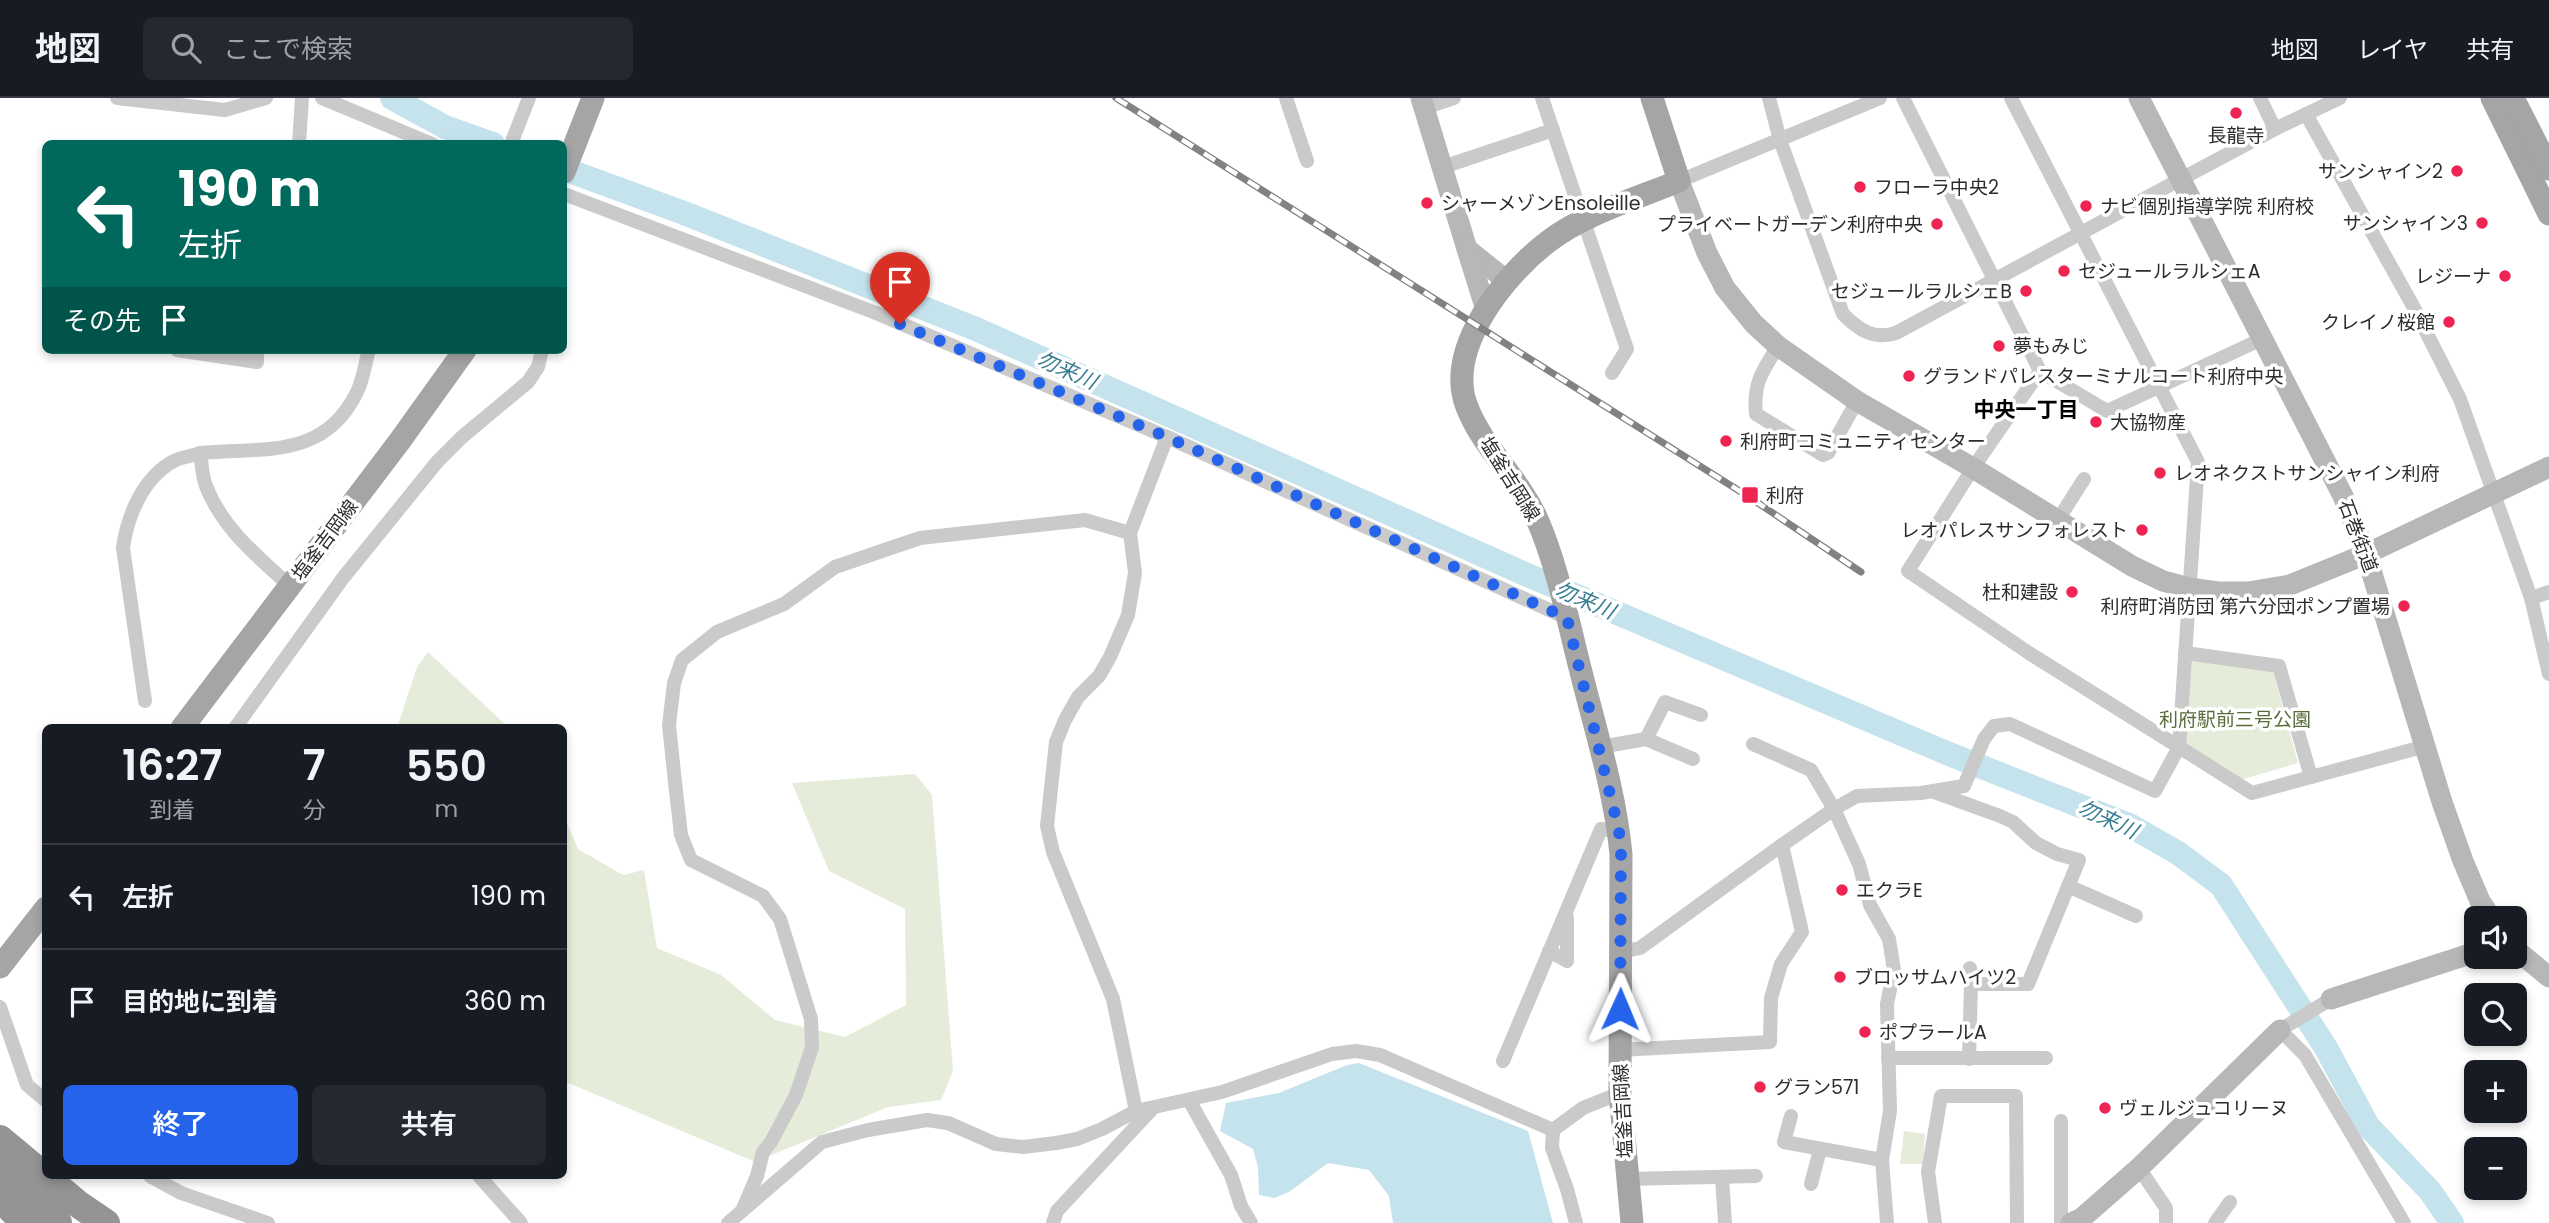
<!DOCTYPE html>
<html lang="ja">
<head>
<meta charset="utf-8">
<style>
	:root { --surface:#171b24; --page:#242831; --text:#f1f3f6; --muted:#9ea1a6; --line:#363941; --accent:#2563eb }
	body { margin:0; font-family:Poppins,"Noto Sans JP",sans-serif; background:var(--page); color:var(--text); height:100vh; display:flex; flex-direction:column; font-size:26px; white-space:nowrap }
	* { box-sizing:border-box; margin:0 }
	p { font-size:23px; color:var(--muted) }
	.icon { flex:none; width:38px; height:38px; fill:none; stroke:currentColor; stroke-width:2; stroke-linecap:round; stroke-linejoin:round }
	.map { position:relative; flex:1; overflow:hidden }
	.details { position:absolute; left:42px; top:626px; width:525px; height:455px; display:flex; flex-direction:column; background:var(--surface); border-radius:10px; box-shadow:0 4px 10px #0003 }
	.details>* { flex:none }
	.guide { position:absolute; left:42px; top:42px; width:525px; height:214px; border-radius:10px; box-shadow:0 4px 10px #0003; background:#00695c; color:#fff; overflow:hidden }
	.tools { position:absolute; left:2464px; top:808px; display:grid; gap:14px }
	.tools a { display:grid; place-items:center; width:63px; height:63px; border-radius:10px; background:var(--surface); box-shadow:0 4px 10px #0003; font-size:35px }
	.pin { position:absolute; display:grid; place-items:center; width:60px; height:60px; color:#fff; margin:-72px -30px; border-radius:50% 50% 50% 0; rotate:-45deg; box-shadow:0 0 7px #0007 }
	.pin .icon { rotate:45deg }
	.me { position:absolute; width:77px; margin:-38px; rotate:1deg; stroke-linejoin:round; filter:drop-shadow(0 0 5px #0008) }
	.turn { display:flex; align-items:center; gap:24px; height:147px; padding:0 21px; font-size:32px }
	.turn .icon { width:91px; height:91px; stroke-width:2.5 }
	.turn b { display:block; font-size:49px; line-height:60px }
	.then { display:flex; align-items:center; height:66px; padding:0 21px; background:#0003; gap:14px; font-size:26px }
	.eta { display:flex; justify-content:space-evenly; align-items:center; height:119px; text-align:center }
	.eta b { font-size:42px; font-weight:600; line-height:49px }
	.cta { display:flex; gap:14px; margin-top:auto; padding:14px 21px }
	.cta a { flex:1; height:80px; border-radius:10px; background:var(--accent); color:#fff; font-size:28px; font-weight:600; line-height:80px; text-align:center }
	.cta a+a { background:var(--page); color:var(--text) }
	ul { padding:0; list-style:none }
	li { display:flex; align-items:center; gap:21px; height:105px; padding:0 21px; border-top:2px solid var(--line) }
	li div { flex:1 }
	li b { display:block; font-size:26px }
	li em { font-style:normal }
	header { display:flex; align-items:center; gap:42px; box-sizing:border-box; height:98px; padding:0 35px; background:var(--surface); border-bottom:2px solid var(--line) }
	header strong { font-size:33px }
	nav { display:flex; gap:38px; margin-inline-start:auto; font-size:24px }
	.search { width:490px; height:63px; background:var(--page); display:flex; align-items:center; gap:18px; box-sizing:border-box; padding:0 24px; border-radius:10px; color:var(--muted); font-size:26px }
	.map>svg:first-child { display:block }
	.green { fill:#e6ecda }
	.water { fill:#c4e3ed }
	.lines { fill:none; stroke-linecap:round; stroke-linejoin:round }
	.river { stroke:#c4e3ed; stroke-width:24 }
	.street { stroke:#cacaca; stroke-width:14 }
	.secondary { stroke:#b7b7b7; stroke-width:21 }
	.primary { stroke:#a5a5a5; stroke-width:23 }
	.highway { stroke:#949494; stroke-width:28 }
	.rail-casing { stroke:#828282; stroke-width:7 }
	.rail { stroke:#fff; stroke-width:4.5; stroke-dasharray:13; stroke-linecap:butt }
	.route { stroke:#2563eb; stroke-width:12; stroke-dasharray:0 21.6 }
	.poi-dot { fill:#ee2553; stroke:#fff; stroke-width:2.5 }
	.labels { text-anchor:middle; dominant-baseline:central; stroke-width:7; stroke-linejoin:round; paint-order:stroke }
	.poi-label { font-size:19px; fill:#2d2d2d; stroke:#fff; text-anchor:start }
	.street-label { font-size:19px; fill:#2d2d2d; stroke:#fff }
	.park-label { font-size:19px; fill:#586b38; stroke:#fff }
	.water-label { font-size:21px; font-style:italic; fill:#377e93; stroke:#fff }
	.neighbourhood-label { font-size:21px; font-weight:bold; fill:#000; stroke:#fff }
</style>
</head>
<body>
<header>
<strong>地図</strong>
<div class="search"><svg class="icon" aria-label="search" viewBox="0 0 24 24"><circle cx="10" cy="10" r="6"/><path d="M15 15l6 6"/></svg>ここで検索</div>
<nav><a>地図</a><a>レイヤ</a><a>共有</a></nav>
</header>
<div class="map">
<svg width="2549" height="1125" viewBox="0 0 2549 1125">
	<rect width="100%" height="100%" fill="#fff"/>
	<!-- green -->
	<g class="green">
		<path d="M428,554L509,630H397L417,569Z"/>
		<path d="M2191,563L2273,573L2298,665L2240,682L2185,647Z"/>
		<path d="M915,676L932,697L953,973L941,1002L888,1009L755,1064L564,983V718L578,751L623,777L644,772L657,850L721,877L775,922L845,939L906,907L905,811L829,773L792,685Z"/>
		<path d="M1904,1033L1925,1036L1923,1066H1900Z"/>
	</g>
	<!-- water -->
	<path class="water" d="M1359,965L1528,1033L1553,1125H1393L1389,1098L1369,1072L1328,1065L1289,1094L1274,1100L1259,1097L1258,1069L1253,1051L1220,1033L1226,1005L1279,995L1347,967Z"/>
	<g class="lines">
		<!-- river -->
		<g class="river">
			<path d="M392,0L445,29L493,46"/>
			<path d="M564,71L684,115L976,231L1525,476L1949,656L2131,728L2178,755L2221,787L2326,950L2368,1028L2430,1093L2452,1125"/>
		</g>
		<!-- street -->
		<g class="street">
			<path d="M117,0L225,12L266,0"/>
			<path d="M322,0L432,46"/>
			<path d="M1286,0L1307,63"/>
			<path d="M1542,0L1627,251L1612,275"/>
			<path d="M1769,0L1780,42L1843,216C1859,232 1873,242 1896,235L2181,81L2275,31L2340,0"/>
			<path d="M2011,0L2198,364L2179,649L2252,695L2311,679"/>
			<path d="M2260,0L2275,31"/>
			<path d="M1424,10L1454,0"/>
			<path d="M2306,16L2413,208L2460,301L2531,500L2549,494"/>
			<path d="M299,46L302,0"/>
			<path d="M511,46L529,0"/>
			<path d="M1443,69L1553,32"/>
			<path d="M1679,83L1880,0"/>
			<path d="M564,96L876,215L1167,339L1567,520"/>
			<path d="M1778,248C1762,274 1753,285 1756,316L1823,357L1828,355L1857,303"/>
			<path d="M177,252L257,264V252"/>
			<path d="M2040,273L2107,313L2262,241"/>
			<path d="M2058,422L2084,381"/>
			<path d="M1130,435L1135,475L1128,517L1110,559L1099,578L1078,599L1065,622L1056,644L1047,728L1053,754L1113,901L1136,1013"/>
			<path d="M290,488C258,459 222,430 206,388C202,378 202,366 200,355C263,349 324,362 357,294C363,282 365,266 369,252"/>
			<path d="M2531,500L2549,576"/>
			<path d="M2185,555L2279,568L2311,679L2426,648"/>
			<path d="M145,603L123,450C127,419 143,379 174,363C182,359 192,358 200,355"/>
			<path d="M235,630L343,480L437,364L462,339L528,284L538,269L542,252"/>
			<path d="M1646,641L1665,604L1701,617"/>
			<path d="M1753,646L1811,672L1834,711L1859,766L1870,807L1889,841L1894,872L1887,906L1890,1013L1882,1062L1887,1125"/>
			<path d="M1600,649L1646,641L1693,661"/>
			<path d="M1934,694L2000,718L2013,724L2036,745L2057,756L2079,762L2028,886H1971L1969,961"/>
			<path d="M2068,788L2136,818"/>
			<path d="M1549,853L1567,863V819"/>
			<path d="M1621,854L1640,850L1782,747L1834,711L1857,698L1921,695L1964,688L1984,641L1994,628L2010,626L2155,693L2179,649L2029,555L1908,473L1973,370L2040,273L1903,0"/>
			<path d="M1970,870L1971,886"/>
			<path d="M2331,901L2280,932L2305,957L2404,1125"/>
			<path d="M0,909L27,987L46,1003"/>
			<path d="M1619,952L1770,944L1771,900L1781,866L1802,834L1782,747"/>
			<path d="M1888,960H2046"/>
			<path d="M1503,963L1601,731L1619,733"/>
			<path d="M1189,1002L1231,1077L1241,1108L1251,1125"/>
			<path d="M1791,1018L1784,1044L1882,1062"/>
			<path d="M1553,1032L1552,1050L1567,1091L1576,1125"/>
			<path d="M2139,1070L2166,1110V1125"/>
			<path d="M150,1078L181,1095L268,1125"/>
			<path d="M479,1078L521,1125"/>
			<path d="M1722,1079L1725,1125"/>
			<path d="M1627,1081L1756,1078"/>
			<path d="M1811,1086L1820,1052"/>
			<path d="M742,1113L757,1078L763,1054L771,1044L796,997L812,949L811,921L780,821L763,798L691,762L681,737L675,684L669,627L674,585L682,562L717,534L784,506L835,469L920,440L1085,422L1130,435L1167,339"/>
			<path d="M728,1125L822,1044L868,1032L927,1022L948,1025L996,1046L1023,1049L1056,1045L1077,1041L1102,1031L1136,1013L1222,994L1332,956L1356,953L1380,957L1553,1032L1583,1010L1620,995"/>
			<path d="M1053,1125L1057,1113L1153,1010"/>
			<path d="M1935,1125L1928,1074L1941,998H2016L2017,1125"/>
			<path d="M2061,1125V1023"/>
			<path d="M2215,1125L2230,1104"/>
		</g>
		<!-- secondary -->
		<g class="secondary">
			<path d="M1421,0L1467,151L1507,183"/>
			<path d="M2139,0L2343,398L2366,456L2442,704L2463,763L2480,803L2492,821"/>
			<path d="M1679,83L1707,155L1725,190L1754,226L1778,248L1857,303L1973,370L2132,468L2163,483L2189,490L2218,494H2248L2290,487L2366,456L2549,369"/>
			<path d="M1467,151L1486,212"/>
			<path d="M2515,851L2549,879"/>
			<path d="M2331,901L2476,854"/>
			<path d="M2071,1125L2082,1120L2139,1070L2280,932"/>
		</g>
		<!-- primary -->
		<g class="primary">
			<path d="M2492,0L2549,116"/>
			<path d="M2513,0L2549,71"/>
			<path d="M564,74L593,0"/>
			<path d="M182,630L399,344L465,252"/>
			<path d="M0,869L46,810"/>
			<path d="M1632,1125L1620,995L1621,756C1615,694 1596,634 1581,574C1568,524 1558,469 1537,421C1519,381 1483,350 1467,309C1444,251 1505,176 1549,143C1584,116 1638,100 1679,83L1652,0"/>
		</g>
		<!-- highway -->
		<g class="highway">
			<path d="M0,1041L78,1106L106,1125"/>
			<path d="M0,1067L58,1125"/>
			<path d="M0,1100L25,1125"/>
		</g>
		<!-- rail casing -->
		<g class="rail-casing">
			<path id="rail" d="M1116,0L1749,399L1861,474"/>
		</g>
		<!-- rail -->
		<use href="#rail" class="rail"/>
	</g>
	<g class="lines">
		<!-- route -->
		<path class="route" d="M900,226L1167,339L1567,520L1619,733L1621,756L1620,911"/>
	</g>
	<!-- markers -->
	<g class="poi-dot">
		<circle cx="2236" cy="15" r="7"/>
		<circle cx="2457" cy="73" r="7"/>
		<circle cx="1860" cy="89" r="7"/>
		<circle cx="1427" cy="105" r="7"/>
		<circle cx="2086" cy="108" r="7"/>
		<circle cx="2482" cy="125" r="7"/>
		<circle cx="1937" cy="126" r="7"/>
		<circle cx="2064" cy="173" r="7"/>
		<circle cx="2505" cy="178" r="7"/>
		<circle cx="2026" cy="193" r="7"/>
		<circle cx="2449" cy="224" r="7"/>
		<circle cx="1999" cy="248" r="7"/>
		<circle cx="1909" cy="278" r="7"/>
		<circle cx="2096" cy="324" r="7"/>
		<circle cx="1726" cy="343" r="7"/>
		<circle cx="2160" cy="375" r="7"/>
		<rect x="1741" y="388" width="18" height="18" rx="3.5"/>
		<circle cx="2142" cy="432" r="7"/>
		<circle cx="2072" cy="494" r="7"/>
		<circle cx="2404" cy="508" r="7"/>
		<circle cx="1842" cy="792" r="7"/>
		<circle cx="1840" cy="879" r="7"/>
		<circle cx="1865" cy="934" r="7"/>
		<circle cx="1760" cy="989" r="7"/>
		<circle cx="2105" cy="1010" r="7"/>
	</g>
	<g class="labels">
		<!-- poi labels -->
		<g class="poi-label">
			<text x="2236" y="37" text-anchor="middle">長龍寺</text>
			<text x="2443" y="73" text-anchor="end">サンシャイン2</text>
			<text x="1874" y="89">フローラ中央2</text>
			<text x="1441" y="105">シャーメゾンEnsoleille</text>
			<text x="2100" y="108">ナビ個別指導学院 利府校</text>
			<text x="2468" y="125" text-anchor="end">サンシャイン3</text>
			<text x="1923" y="126" text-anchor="end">プライベートガーデン利府中央</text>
			<text x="2078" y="173">セジュールラルシェA</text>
			<text x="2491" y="178" text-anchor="end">レジーナ</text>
			<text x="2012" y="193" text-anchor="end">セジュールラルシェB</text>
			<text x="2435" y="224" text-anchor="end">クレイノ桜館</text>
			<text x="2013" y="248">夢もみじ</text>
			<text x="1923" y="278">グランドパレスターミナルコート利府中央</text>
			<text x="2110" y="324">大協物産</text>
			<text x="1740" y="343">利府町コミュニティセンター</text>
			<text x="2174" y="375">レオネクストサンシャイン利府</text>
			<text x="1766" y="397">利府</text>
			<text x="2128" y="432" text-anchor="end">レオパレスサンフォレスト</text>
			<text x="2058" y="494" text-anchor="end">杜和建設</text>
			<text x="2390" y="508" text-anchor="end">利府町消防団 第六分団ポンプ置場</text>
			<text x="1856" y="792">エクラE</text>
			<text x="1854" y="879">ブロッサムハイツ2</text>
			<text x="1879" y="934">ポプラールA</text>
			<text x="1774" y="989">グラン571</text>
			<text x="2119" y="1010">ヴェルジュコリーヌ</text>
		</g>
		<!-- street labels -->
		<g class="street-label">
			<text transform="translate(1510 381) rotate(58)">塩釜吉岡線</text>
			<text transform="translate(2358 438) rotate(69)">石巻街道</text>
			<text transform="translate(325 442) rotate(-53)">塩釜吉岡線</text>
			<text transform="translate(1623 1013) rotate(-93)">塩釜吉岡線</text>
		</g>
		<!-- park labels -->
		<g class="park-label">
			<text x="2235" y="621">利府駅前三号公園</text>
		</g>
		<!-- water labels -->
		<g class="water-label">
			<text transform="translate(1067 272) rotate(24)">勿来川</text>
			<text transform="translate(1585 502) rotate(23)">勿来川</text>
			<text transform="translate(2108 721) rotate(25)">勿来川</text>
		</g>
		<!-- neighbourhood labels -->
		<g class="neighbourhood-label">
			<text x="2026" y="311">中央一丁目</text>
		</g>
	</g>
</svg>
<div class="tools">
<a><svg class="icon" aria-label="sound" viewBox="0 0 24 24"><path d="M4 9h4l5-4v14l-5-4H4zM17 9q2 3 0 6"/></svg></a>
<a><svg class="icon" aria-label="search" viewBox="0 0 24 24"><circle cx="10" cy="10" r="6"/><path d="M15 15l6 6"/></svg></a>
<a>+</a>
<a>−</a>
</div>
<div class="pin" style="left:900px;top:226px;background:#d93025"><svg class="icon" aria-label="arrive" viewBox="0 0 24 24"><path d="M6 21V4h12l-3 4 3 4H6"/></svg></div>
<svg class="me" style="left:1620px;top:911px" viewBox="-20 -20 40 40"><path d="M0-17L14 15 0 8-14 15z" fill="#2563eb" stroke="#fff" stroke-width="4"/></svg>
<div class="guide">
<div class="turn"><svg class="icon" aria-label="left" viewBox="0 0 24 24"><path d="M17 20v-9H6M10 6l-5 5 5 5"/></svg><div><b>190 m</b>左折</div></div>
<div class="then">その先<svg class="icon" aria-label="arrive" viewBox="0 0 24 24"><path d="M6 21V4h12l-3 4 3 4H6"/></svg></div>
</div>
<section class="details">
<div class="eta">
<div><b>16:27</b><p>到着</p></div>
<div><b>7</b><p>分</p></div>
<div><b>550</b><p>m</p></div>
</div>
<ul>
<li><svg class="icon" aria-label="left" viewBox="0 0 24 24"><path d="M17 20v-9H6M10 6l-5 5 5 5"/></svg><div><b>左折</b></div><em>190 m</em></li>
<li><svg class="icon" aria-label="arrive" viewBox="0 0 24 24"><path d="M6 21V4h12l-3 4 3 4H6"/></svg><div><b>目的地に到着</b></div><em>360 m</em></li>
</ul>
<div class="cta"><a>終了</a><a>共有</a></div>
</section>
</div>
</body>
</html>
